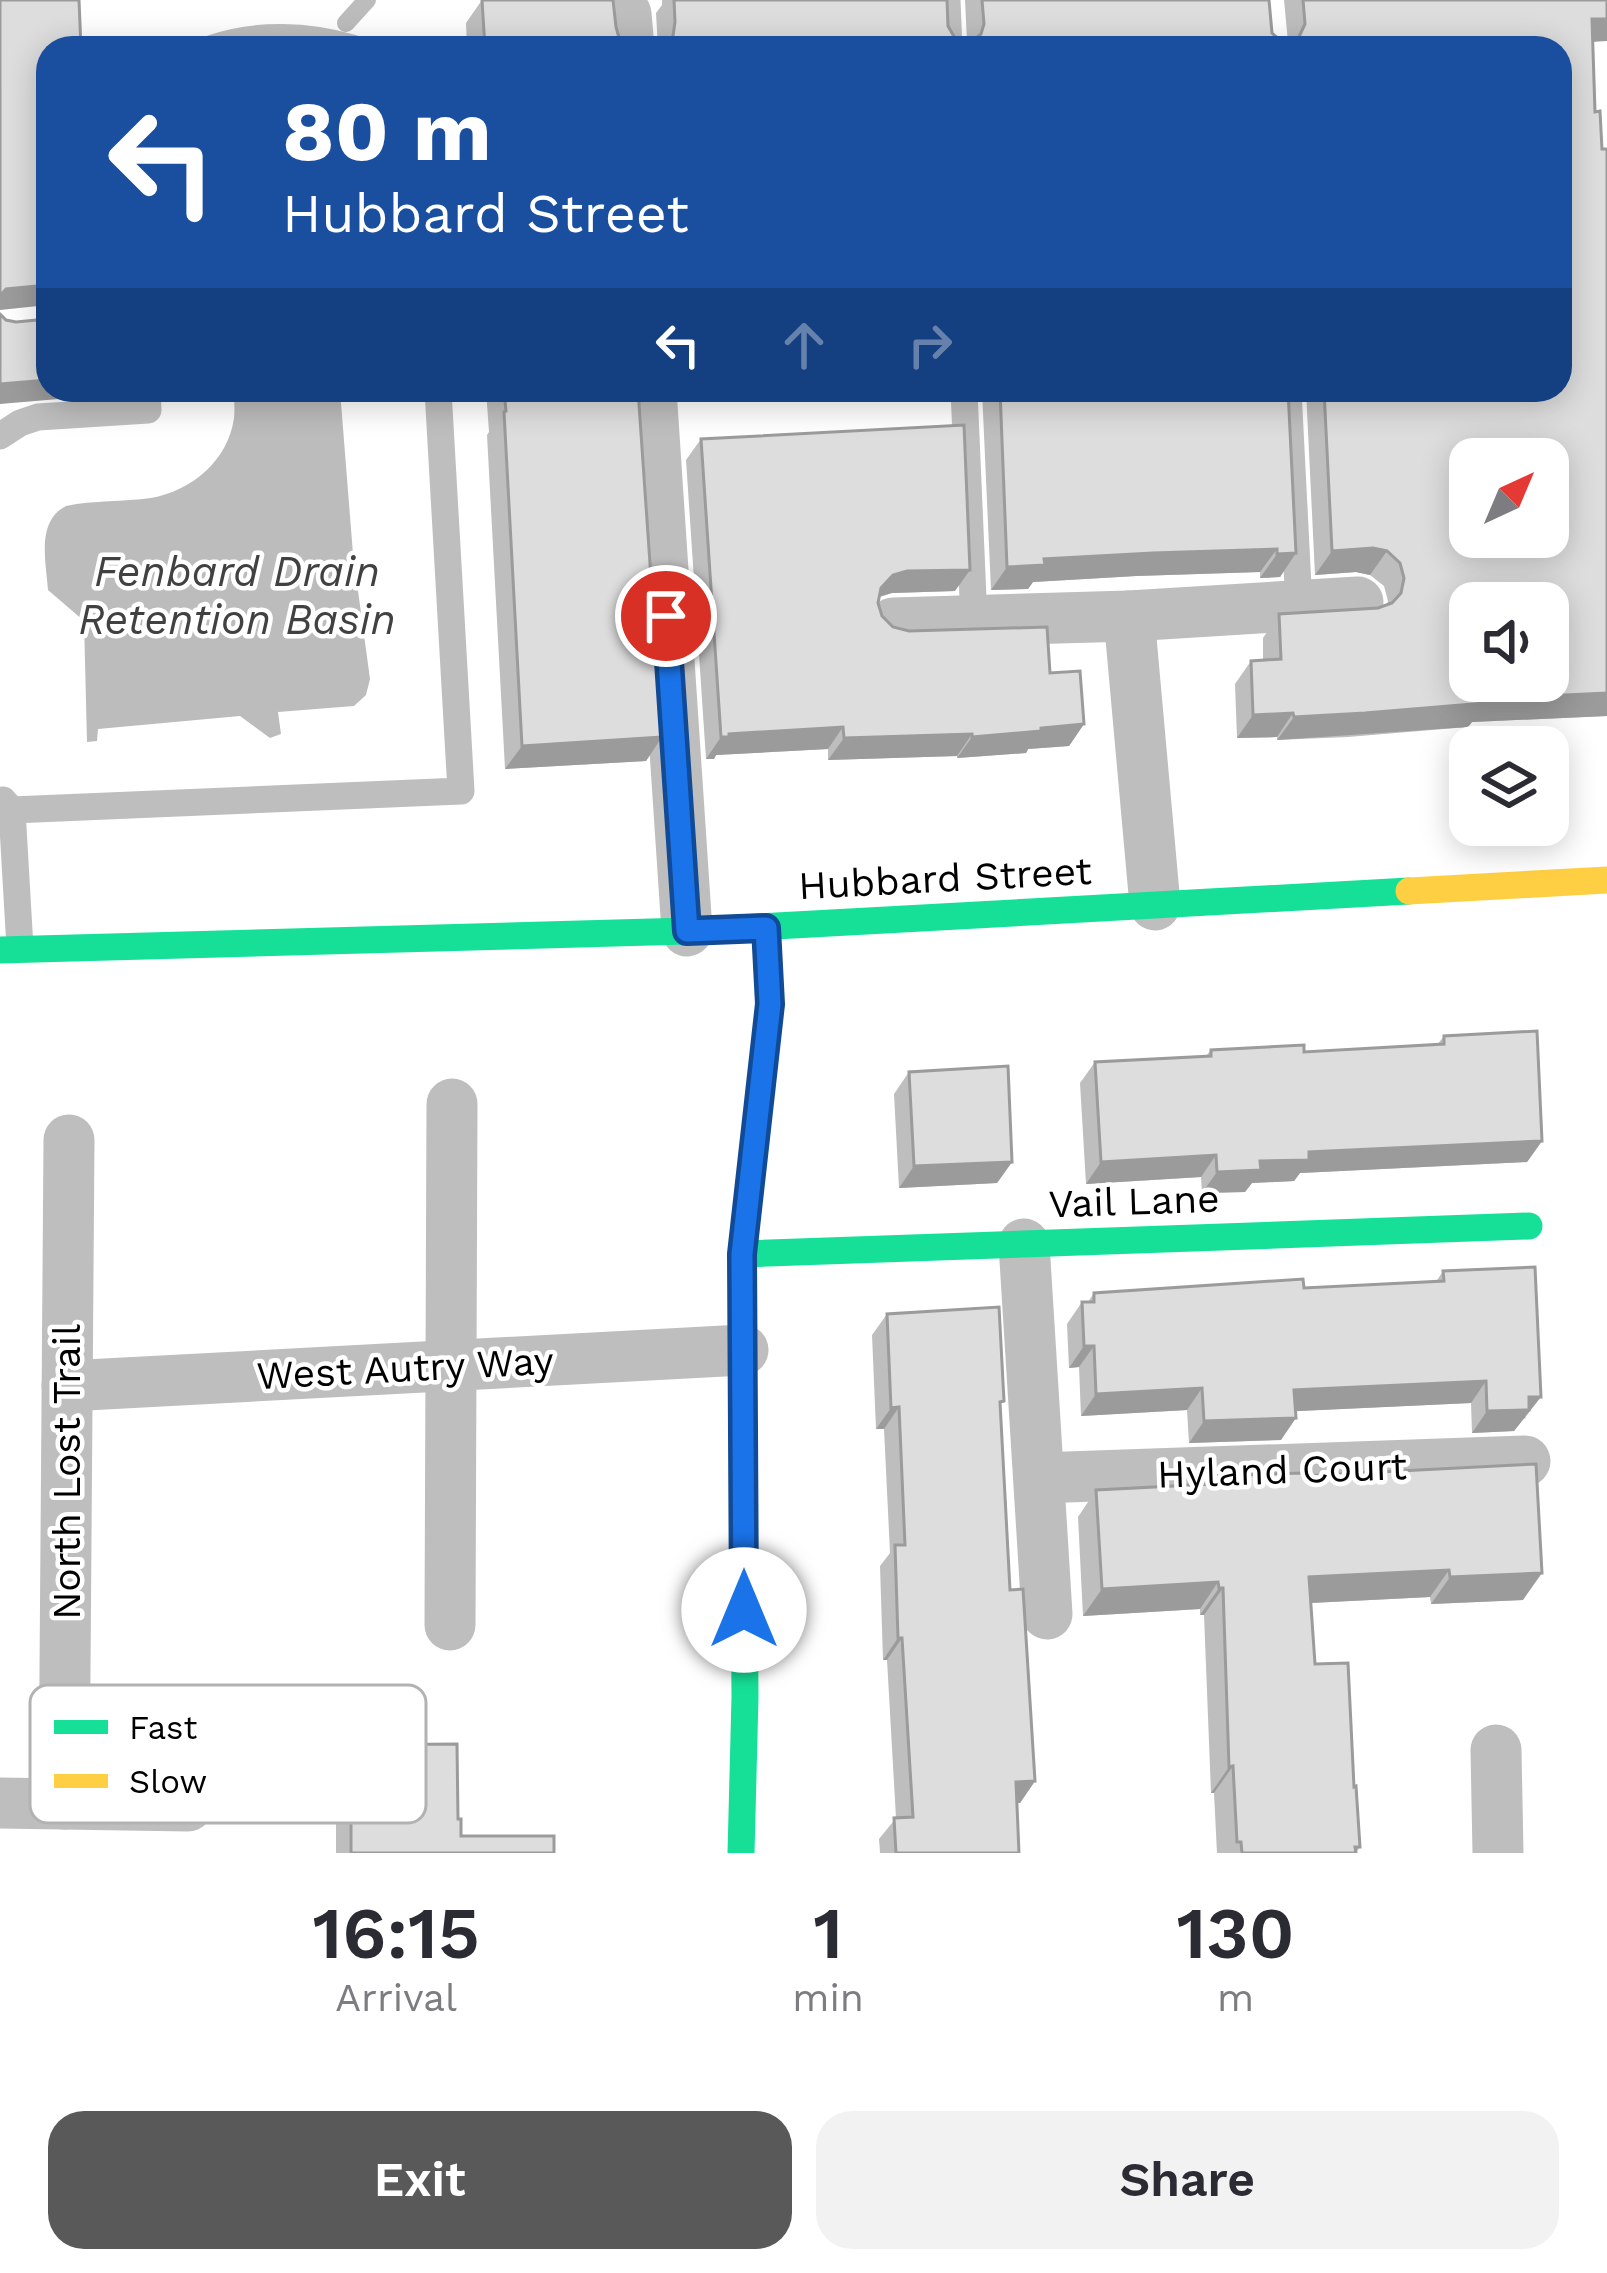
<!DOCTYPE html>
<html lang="en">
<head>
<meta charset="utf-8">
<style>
	:root { --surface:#fff; --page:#f2f2f3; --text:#2b2b33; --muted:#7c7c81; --accent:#595959 }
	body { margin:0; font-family:"Work Sans",sans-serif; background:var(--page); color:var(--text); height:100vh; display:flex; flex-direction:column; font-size:45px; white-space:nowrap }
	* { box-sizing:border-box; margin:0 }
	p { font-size:39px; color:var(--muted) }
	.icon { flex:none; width:66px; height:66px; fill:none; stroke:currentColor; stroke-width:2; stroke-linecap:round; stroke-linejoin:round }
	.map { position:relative; height:1853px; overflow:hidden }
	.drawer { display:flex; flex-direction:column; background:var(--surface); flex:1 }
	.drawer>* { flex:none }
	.guide { position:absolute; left:36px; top:36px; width:1536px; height:366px; border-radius:36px; box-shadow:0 6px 30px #0003; background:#1a4fa0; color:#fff; overflow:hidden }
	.needle { width:78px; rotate:44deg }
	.controls { position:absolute; left:1449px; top:438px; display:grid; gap:24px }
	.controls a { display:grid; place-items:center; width:120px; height:120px; border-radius:24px; background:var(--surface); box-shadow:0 6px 30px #0003; font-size:60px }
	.pin { position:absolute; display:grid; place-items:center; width:102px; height:102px; color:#fff; margin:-51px; border:6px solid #fff; border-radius:50%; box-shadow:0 3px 12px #0007 }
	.me { position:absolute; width:132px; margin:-66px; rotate:0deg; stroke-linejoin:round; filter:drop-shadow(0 0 9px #0008) }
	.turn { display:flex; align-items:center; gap:42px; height:252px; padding:0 48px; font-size:54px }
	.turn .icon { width:156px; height:156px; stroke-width:2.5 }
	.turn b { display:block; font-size:84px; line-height:102px }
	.lanes { display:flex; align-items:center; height:114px; padding:0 48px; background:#0003; justify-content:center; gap:60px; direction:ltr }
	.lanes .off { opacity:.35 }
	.eta { display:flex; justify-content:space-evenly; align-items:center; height:204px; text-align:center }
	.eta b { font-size:72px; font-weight:600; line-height:84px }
	.action { display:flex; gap:24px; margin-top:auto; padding:24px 48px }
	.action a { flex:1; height:138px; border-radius:36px; background:var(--accent); color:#fff; font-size:48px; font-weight:600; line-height:138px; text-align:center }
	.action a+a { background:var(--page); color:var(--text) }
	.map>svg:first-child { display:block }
	.water { fill:#bcbcbc }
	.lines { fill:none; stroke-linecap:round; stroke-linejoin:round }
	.stream { stroke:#bcbcbc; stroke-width:18 }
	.lane { stroke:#bebebe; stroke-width:27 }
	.street { stroke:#bebebe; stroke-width:51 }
	.fast { stroke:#16e098; stroke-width:27 }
	.slow { stroke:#ffcf43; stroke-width:27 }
	.wall { fill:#bebebe }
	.shaded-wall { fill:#9b9b9b }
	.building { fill:#ddd; stroke:#9b9b9b; stroke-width:3; fill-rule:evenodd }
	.route-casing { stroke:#114b97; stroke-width:30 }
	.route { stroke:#1a73e8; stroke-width:21 }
	.labels { text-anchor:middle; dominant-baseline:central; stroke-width:9; stroke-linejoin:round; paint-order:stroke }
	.street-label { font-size:39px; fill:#000; stroke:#fff }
	.water-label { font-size:42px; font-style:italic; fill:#414141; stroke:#fff }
	.key { fill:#fff; stroke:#b2b2b2; stroke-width:3 }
	.key-label { font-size:33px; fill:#000 }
</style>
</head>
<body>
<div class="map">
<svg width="1607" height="1853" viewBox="0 0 1607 1853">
	<rect width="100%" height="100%" fill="#fff"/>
	<!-- water -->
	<path class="water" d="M234,390H340L353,554L370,679L366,695L354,706L278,712L281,734L270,738L240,716L98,729L97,741L87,742L84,621L48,590C46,562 36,521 66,506C94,500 123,502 151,498C191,491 228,461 234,418C235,409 234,399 234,390Z"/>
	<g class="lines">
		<!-- stream -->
		<path class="stream" d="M346,23L367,0"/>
		<!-- lane -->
		<g class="lane">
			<path d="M947,0L949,48"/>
			<path d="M213,48C257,33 308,35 352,48"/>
			<path d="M964,390L974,621"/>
			<path d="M1288,390L1299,606"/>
			<path d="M0,436L20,423L38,417L148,410L147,390"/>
			<path d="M3,800L12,810L20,948"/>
			<path d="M12,810L461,791L438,390"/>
		</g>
		<!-- street -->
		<g class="street">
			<path d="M626,14L629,48"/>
			<path d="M651,390L687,931"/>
			<path d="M1129,616L1358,602"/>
			<path d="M893,623L1129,616L1155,905"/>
			<path d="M1024,1244L1047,1614"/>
			<path d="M67,1386L743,1350"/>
			<path d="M1039,1478L1525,1461"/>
			<path d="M450,1625L452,1104"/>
			<path d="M1496,1750L1498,1853"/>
			<path d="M0,1803L188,1806"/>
			<path d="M64,1804L69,1140"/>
		</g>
		<!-- fast -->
		<g class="fast">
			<path d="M0,950L687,931L1409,891"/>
			<path d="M742,1254L1529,1226"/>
			<path d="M741,1853L745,1697L742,1254L770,1004L766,927"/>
		</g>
		<!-- slow -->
		<path class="slow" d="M1409,891L1607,880"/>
	</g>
	<!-- wall -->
	<g class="wall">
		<path d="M482,0L616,27L620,41L629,48H467L466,23Z"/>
		<path d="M662,0H947L948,26L956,40L967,42L965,0H1269L1272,33L1281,41L1288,42L1284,0H1607L1593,42L1595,112L1602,149H1607V716L1472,722L1468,727L1348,737L1277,740V737L1237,738L1235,684L1251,661L1263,660V638L1279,614L1378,608L1387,604L1388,601L1384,586L1370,575L1356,572L1315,575L1306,390H1560V48H658L656,13L662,5Z"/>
		<path d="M486,390H638L662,737L646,761L505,769L487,435L489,432Z"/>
		<path d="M982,390H1288L1296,553L1280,577L1260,578V572L1136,576L1033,582L1028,589L991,590Z"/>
		<path d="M701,439L955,591L892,593L880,597L878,603L882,616L893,627L1050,673L1084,724L1069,746L1028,749L1026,753L957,758V756L828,760V749L716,755L714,759H706L686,460Z"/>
		<path d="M1444,1036L1542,1141L1527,1162L1300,1173L1294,1181L1252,1183L1245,1192L1202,1193L1201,1177L1086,1184L1080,1083L1095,1062L1206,1056L1211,1050L1304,1052L1437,1045Z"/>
		<path d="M909,1072L1012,1162L997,1183L899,1188L894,1094Z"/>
		<path d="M1443,1271L1526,1418L1523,1419L1514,1431L1472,1433L1471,1403L1295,1411L1281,1440L1189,1443L1187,1410L1081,1416L1079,1367L1069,1368L1067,1324L1082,1302H1088L1094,1293L1304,1288L1436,1282Z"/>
		<path d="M887,1314L1000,1406L1010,1590L1035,1781L1020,1803H1017L1019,1853H880L879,1839L896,1818L887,1660H883L880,1566L890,1553L884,1429H876L872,1335Z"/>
		<path d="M1211,1476H1303L1523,1600L1431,1604L1430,1597L1311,1603L1315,1664L1354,1787L1360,1847L1356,1853H1217L1214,1793H1211L1204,1615H1200V1609L1083,1616L1078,1517L1096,1490L1205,1485Z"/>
		<path d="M345,1745L458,1819L461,1836L554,1853H336V1818H332L330,1767Z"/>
	</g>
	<!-- shaded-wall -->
	<g class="shaded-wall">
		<path d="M1592,19H1607V41L1575,43Z"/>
		<path d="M48,285V305L0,310V296L6,289Z"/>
		<path d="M48,380V390H131L129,393L0,404V384Z"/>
		<path d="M1373,548L1387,551L1370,575L1356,572L1315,575L1332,551Z"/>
		<path d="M1277,549L1260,572L1136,576L1033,582L1028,589L991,590L1007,567L1044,559L1153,553Z"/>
		<path d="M1296,553L1280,577L1260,578L1277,554Z"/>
		<path d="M970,570L955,591L892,593L878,597L881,588L893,575L907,571Z"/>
		<path d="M1607,693V716L1472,722L1468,727L1277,740L1294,717L1484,699Z"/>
		<path d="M1293,713L1277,737L1237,738L1253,715Z"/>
		<path d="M1084,724L1069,746L1028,749L1026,753L957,758L972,737Z"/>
		<path d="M843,727L828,749L716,755L714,759H706L721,737L729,734Z"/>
		<path d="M972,734L957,756L828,760L844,738Z"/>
		<path d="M662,737L646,761L505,769L522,746Z"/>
		<path d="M1542,1141L1527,1162L1300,1173L1294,1181L1252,1183L1245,1192L1202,1193L1217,1172L1309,1152Z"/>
		<path d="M1216,1155L1201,1177L1086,1184L1101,1162Z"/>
		<path d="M1012,1162L997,1183L899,1188L914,1166Z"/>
		<path d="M1084,1346H1094L1079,1367L1069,1368Z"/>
		<path d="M1486,1381L1471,1403L1279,1412L1294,1390Z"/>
		<path d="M1202,1388L1187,1410L1081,1416L1096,1394Z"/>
		<path d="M1529,1397H1541L1514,1431L1472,1433L1487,1411Z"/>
		<path d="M899,1407L884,1429H876L891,1408Z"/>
		<path d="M1296,1418L1281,1440L1189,1443L1204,1421Z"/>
		<path d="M1449,1570L1430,1597L1290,1604L1309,1577Z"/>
		<path d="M1542,1573L1523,1600L1431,1604L1450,1577Z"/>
		<path d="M1218,1582L1200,1609L1083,1616L1102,1589Z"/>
		<path d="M1219,1588H1223L1204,1615H1200Z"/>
		<path d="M898,1638H902L887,1660H883Z"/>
		<path d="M1233,1766L1214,1793H1211L1229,1767Z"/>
		<path d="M1035,1781L1020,1803L1001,1804L1016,1782Z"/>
		<path d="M347,1797H351L336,1818H332Z"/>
	</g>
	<!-- building -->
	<g class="building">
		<path d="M0,0H79L81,48H48V285L6,289L0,296Z"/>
		<path d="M482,0H613L616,27L620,41L629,48H485Z"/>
		<path d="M674,0H947L948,26L956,40L965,42L974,40L981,34L984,24L982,0H1269L1272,33L1281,41L1290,42L1298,39L1305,24L1303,0H1607V19H1592L1595,112L1600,111L1602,149H1607V693L1484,699L1485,703L1365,713L1294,717L1293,713L1253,715L1251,661L1281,659L1279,614L1378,608L1392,603L1401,593L1404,578L1400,563L1387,551L1373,548L1332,551L1324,390H1560V48H664L673,36L675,22ZM1470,459H1548V537H1470ZM1470,603H1548V681H1470Z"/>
		<path d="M0,314L6,320L16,322L48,319V380L0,384Z"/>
		<path d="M504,390H638L662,737L522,746L504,412L506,411Z"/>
		<path d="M1000,390H1288L1296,553L1277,554V549L1153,553L1044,559L1045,565L1007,567Z"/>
		<path d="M964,425L970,570L907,571L893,575L881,588L878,603L882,616L893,627L909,631L1047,627L1050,673L1080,671L1084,724L1041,728V731L972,737V734L844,738L843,727L729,734V737H721L701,439Z"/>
		<path d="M1537,1031L1542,1141L1309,1152V1160L1260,1161L1261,1170L1217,1172L1216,1155L1101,1162L1095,1062L1211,1056V1050L1304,1045V1052L1444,1044V1036Z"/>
		<path d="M1008,1066L1012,1162L914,1166L909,1072Z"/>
		<path d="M1535,1267L1541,1397H1529V1410L1487,1411L1486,1381L1294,1390L1296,1418L1204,1421L1202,1388L1096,1394L1094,1346H1084L1082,1302H1094V1293L1303,1279L1304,1288L1444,1281L1443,1271Z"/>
		<path d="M999,1307L1004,1401L1000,1402L1010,1590L1023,1589L1035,1781L1016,1782L1019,1853H896L894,1818L913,1817L902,1638H898L895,1545H905L899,1407L891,1408L887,1314Z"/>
		<path d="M1536,1464L1542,1573L1450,1577L1449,1570L1309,1577L1315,1664L1348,1663L1354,1787L1356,1786L1360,1847H1355L1356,1853H1242L1241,1842H1237L1233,1766L1229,1767L1223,1588H1219L1218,1582L1102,1589L1096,1490L1212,1484L1211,1476L1303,1473V1476Z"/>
		<path d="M457,1744L458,1819H461V1836H554V1853H351V1797H347L345,1745Z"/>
	</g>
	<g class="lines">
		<!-- route casing -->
		<g class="route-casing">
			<path id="route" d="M666,616L687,931L766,928L770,1004L742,1254L744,1610"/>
		</g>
		<!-- route -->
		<use href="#route" class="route"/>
	</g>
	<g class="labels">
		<!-- street labels -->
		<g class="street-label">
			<text transform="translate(945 878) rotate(-3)">Hubbard Street</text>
			<text transform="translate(1134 1201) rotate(-2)">Vail Lane</text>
			<text transform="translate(405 1368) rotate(-3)">West Autry Way</text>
			<text transform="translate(1282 1470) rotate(-2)">Hyland Court</text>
			<text transform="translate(66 1472) rotate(-90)">North Lost Trail</text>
		</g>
		<!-- water labels -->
		<g class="water-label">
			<text x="237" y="571">Fenbard Drain<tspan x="237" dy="48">Retention Basin</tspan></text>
		</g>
	</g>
	<!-- legend -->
	<rect x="30" y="1685" width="396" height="138" rx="18" class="key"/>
	<rect x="54" y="1720" width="54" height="14" fill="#16e098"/>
	<rect x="54" y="1774" width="54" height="14" fill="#ffcf43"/>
	<g class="key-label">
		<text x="129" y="1739">Fast</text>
		<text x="129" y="1793">Slow</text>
	</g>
</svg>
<div class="controls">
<a><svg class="needle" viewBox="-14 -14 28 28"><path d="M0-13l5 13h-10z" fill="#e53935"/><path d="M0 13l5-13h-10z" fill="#7c7c81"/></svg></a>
<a><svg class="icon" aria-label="sound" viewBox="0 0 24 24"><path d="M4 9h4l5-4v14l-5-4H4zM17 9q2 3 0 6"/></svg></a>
<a><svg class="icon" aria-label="layers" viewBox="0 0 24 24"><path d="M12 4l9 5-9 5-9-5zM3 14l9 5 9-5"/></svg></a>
</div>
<div class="pin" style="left:666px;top:616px;background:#d93025"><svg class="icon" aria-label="arrive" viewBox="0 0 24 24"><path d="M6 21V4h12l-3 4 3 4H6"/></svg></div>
<svg class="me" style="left:744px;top:1610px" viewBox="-20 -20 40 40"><circle r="19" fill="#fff"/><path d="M0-13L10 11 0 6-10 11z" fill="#1a73e8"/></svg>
<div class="guide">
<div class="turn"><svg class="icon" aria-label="left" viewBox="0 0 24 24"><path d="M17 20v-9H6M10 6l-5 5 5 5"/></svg><div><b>80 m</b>Hubbard Street</div></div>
<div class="lanes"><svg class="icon" aria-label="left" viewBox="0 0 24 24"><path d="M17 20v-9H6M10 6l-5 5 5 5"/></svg><svg class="icon off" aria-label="ahead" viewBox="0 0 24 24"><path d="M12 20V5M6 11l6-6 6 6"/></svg><svg class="icon off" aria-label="right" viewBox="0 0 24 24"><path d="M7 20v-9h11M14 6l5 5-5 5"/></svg></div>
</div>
</div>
<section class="drawer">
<div class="eta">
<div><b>16:15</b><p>Arrival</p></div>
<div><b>1</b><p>min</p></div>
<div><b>130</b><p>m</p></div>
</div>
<div class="action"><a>Exit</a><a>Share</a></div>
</section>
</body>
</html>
